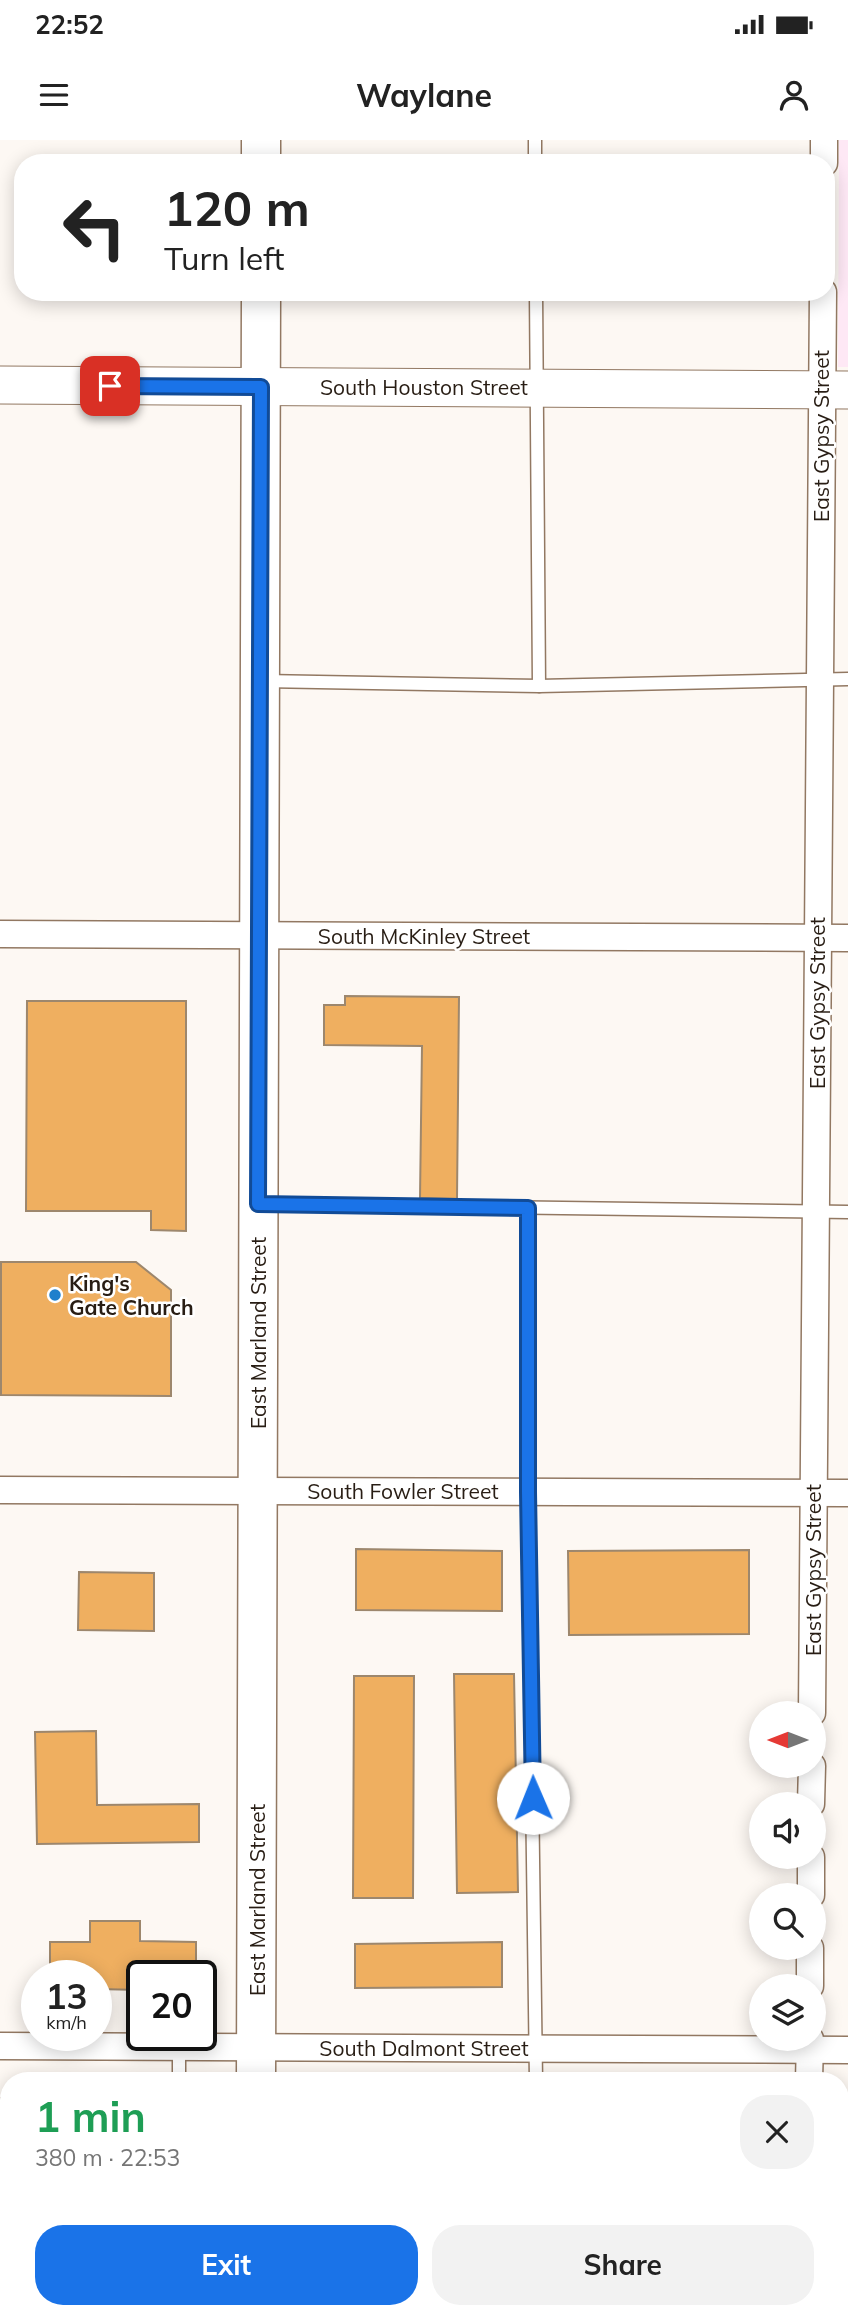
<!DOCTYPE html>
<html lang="en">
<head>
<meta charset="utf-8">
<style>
	:root { --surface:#fff; --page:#f2f2f2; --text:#222; --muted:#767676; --accent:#1a73e8 }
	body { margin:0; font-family:Mulish,sans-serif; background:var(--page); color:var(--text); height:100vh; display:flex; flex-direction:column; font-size:26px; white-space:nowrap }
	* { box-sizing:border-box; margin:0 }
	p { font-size:23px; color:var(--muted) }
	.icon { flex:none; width:38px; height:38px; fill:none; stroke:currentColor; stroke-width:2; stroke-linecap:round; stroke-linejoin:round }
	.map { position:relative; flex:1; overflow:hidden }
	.side { position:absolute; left:0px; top:1932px; width:849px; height:247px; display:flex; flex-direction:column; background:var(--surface); border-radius:28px 28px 0 0; box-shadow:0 4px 18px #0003 }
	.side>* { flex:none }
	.top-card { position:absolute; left:14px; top:14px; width:821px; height:147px; border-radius:28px; box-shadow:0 4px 18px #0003; background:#fff; color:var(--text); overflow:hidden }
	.needle { width:46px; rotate:270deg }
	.tools { position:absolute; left:749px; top:1561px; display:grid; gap:14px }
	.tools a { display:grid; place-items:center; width:77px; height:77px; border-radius:50%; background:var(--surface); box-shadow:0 4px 18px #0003; font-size:35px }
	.speed { position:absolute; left:21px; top:1820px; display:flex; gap:14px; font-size:35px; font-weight:700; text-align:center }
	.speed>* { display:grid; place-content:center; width:91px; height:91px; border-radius:50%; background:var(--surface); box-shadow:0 4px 18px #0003; line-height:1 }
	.speed small { font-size:18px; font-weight:400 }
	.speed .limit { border:4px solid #111; border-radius:10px; background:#fff; color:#111 }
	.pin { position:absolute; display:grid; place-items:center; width:60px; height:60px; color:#fff; margin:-30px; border-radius:14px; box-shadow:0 4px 10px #0006 }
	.me { position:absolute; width:77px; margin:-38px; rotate:359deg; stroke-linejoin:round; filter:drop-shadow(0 0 5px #0008) }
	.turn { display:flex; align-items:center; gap:24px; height:147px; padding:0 35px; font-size:32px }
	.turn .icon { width:91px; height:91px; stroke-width:2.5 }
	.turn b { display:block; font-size:49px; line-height:60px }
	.round { display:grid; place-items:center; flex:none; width:74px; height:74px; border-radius:28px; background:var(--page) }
	.head { display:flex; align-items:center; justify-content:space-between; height:119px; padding:0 35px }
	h1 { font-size:42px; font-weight:700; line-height:52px; color:#1e9e55 }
	.button { display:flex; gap:14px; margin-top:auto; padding:14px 35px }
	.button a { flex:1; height:80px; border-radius:28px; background:var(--accent); color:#fff; font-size:28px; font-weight:700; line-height:80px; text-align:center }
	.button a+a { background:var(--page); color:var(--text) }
	.status { display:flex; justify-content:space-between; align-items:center; height:49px; padding:0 35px; background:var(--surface); direction:ltr }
	.status svg { height:19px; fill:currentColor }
	header { display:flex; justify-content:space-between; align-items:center; height:91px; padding:0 35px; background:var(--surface); font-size:32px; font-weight:700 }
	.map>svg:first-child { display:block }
	.education { fill:#fee8f5 }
	.building { fill:#efaf60; stroke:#9d876d; stroke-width:2 }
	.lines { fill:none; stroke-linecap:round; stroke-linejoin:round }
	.lane-casing { stroke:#927862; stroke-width:15 }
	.street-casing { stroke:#927862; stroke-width:29 }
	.secondary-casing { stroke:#927862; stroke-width:39 }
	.highway-casing { stroke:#927862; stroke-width:41 }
	.lane { stroke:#fff; stroke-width:12 }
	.street { stroke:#fff; stroke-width:26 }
	.secondary { stroke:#fff; stroke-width:37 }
	.highway { stroke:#fff; stroke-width:38 }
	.route-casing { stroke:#114b97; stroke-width:18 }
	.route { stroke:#1a73e8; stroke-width:12 }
	.poi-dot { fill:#1f80cc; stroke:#fff; stroke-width:2.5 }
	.labels { text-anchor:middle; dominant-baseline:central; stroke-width:5; stroke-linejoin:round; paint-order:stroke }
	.street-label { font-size:21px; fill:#281d14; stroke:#fff }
	.poi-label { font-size:21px; font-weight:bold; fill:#281d14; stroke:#fff; text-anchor:start }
</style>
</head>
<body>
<div class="status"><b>22:52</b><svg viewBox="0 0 49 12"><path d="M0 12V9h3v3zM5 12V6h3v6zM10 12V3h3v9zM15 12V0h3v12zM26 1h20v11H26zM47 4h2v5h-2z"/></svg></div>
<header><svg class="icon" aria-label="menu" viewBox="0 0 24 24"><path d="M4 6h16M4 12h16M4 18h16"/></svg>Waylane<svg class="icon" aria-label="person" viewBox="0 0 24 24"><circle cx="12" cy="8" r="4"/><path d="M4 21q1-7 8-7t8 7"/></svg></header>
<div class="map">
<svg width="848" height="2178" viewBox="0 0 848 2178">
	<rect width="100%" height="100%" fill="#fdf8f3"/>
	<!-- education -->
	<path class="education" d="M839,0H848V227H838Z"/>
	<!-- building -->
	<g class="building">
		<path d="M345,856L459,857L457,1059L420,1058L422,906L324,905V865H345Z"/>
		<path d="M27,861H186V1091L151,1090V1071H26Z"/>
		<path d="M1,1122H136L171,1150V1256L1,1255Z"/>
		<path d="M356,1409L502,1411V1471L356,1470Z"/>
		<path d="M749,1410V1494L569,1495L568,1411Z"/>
		<path d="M79,1432L154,1433V1491L78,1490Z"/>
		<path d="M454,1534H514L518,1752L457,1753Z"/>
		<path d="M354,1536H414L413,1758H353Z"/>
		<path d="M96,1591L97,1665L199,1664V1702L37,1704L35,1592Z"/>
		<path d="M90,1781H140V1801L196,1802V1836H142V1850L96,1849V1836H50V1802H90Z"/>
		<path d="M502,1802V1847L355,1848V1804Z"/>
		<path d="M1,1958H9V2170H35V2175L152,2176V2170H197V2178H0Z"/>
		<rect x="312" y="2170" width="161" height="8"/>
		<path d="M552,2170H637V2178H551Z"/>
		<rect x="666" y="2170" width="61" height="8"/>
	</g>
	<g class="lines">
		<!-- lane casing -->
		<g class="lane-casing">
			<g id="lane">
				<path d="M535,0V23"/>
				<path d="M536,152L539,546"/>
				<path d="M263,541L539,546L848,539"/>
				<path d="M264,1064L848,1072"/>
				<path d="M528,1067V1351L536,1941"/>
				<path d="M179,1907V1941"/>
				<path d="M532,2178V2170"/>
			</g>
		</g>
		<!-- street casing -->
		<g class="street-casing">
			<g id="street">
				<path d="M824,23V0"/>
				<path d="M0,794L848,798"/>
				<path d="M0,1350L848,1353"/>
				<path d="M812,1573L823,152"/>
				<path d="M811,1664L812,1626"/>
				<path d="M811,1755V1717"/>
				<path d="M810,1846V1808"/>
				<path d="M0,1906L848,1910"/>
				<path d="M809,1941L810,1899"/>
				<path d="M808,2178V2170"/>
			</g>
		</g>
		<!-- secondary casing -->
		<g class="secondary-casing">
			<path id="secondary" d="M0,245L848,250"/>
		</g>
		<!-- highway casing -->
		<g class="highway-casing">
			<g id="highway">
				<path d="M261,23V0"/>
				<path d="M256,1941L261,152"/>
				<path d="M256,2178V2170"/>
			</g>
		</g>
		<!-- lane -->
		<use href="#lane" class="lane"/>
		<!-- street -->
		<use href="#street" class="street"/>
		<!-- secondary -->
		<use href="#secondary" class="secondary"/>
		<!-- highway -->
		<use href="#highway" class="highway"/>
	</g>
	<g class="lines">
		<!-- route casing -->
		<g class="route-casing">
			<path id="route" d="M110,246L261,247L258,1064L528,1068V1352L533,1658"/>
		</g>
		<!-- route -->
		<use href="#route" class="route"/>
	</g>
	<!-- markers -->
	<circle class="poi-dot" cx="55" cy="1155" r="7"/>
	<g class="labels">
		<!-- street labels -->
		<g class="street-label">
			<text x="424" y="247">South Houston Street</text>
			<text transform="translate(821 296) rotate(-90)">East Gypsy Street</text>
			<text x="424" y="796">South McKinley Street</text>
			<text transform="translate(817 863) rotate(-90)">East Gypsy Street</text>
			<text transform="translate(258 1193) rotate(-90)">East Marland Street</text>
			<text x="403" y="1351">South Fowler Street</text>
			<text transform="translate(813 1430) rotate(-90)">East Gypsy Street</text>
			<text transform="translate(257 1760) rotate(-90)">East Marland Street</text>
			<text x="424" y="1908">South Dalmont Street</text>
		</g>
		<!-- poi labels -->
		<g class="poi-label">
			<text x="69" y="1143">King's<tspan x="69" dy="24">Gate Church</tspan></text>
		</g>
	</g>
</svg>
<div class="tools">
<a><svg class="needle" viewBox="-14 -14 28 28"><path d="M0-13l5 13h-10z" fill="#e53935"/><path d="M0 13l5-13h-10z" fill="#767676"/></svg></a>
<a><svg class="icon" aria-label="sound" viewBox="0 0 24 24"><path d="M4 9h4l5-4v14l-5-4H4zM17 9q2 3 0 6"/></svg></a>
<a><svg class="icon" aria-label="search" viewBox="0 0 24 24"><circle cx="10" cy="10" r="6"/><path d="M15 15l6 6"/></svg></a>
<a><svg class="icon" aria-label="layers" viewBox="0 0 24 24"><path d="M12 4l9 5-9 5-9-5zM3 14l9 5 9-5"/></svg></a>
</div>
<div class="speed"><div>13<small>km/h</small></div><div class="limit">20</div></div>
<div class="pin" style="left:110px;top:246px;background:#d93025"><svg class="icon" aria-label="arrive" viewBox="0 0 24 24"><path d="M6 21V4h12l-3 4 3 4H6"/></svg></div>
<svg class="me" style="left:533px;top:1658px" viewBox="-20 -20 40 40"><circle r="19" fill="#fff"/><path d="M0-13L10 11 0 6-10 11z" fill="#1a73e8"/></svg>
<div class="top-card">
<div class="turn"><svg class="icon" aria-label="left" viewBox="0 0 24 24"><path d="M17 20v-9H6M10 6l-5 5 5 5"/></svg><div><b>120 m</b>Turn left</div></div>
</div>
<section class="side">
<div class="head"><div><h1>1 min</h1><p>380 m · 22:53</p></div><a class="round"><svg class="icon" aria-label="close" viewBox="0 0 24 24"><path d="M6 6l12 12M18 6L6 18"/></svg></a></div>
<div class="button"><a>Exit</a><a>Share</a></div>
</section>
</div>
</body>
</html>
